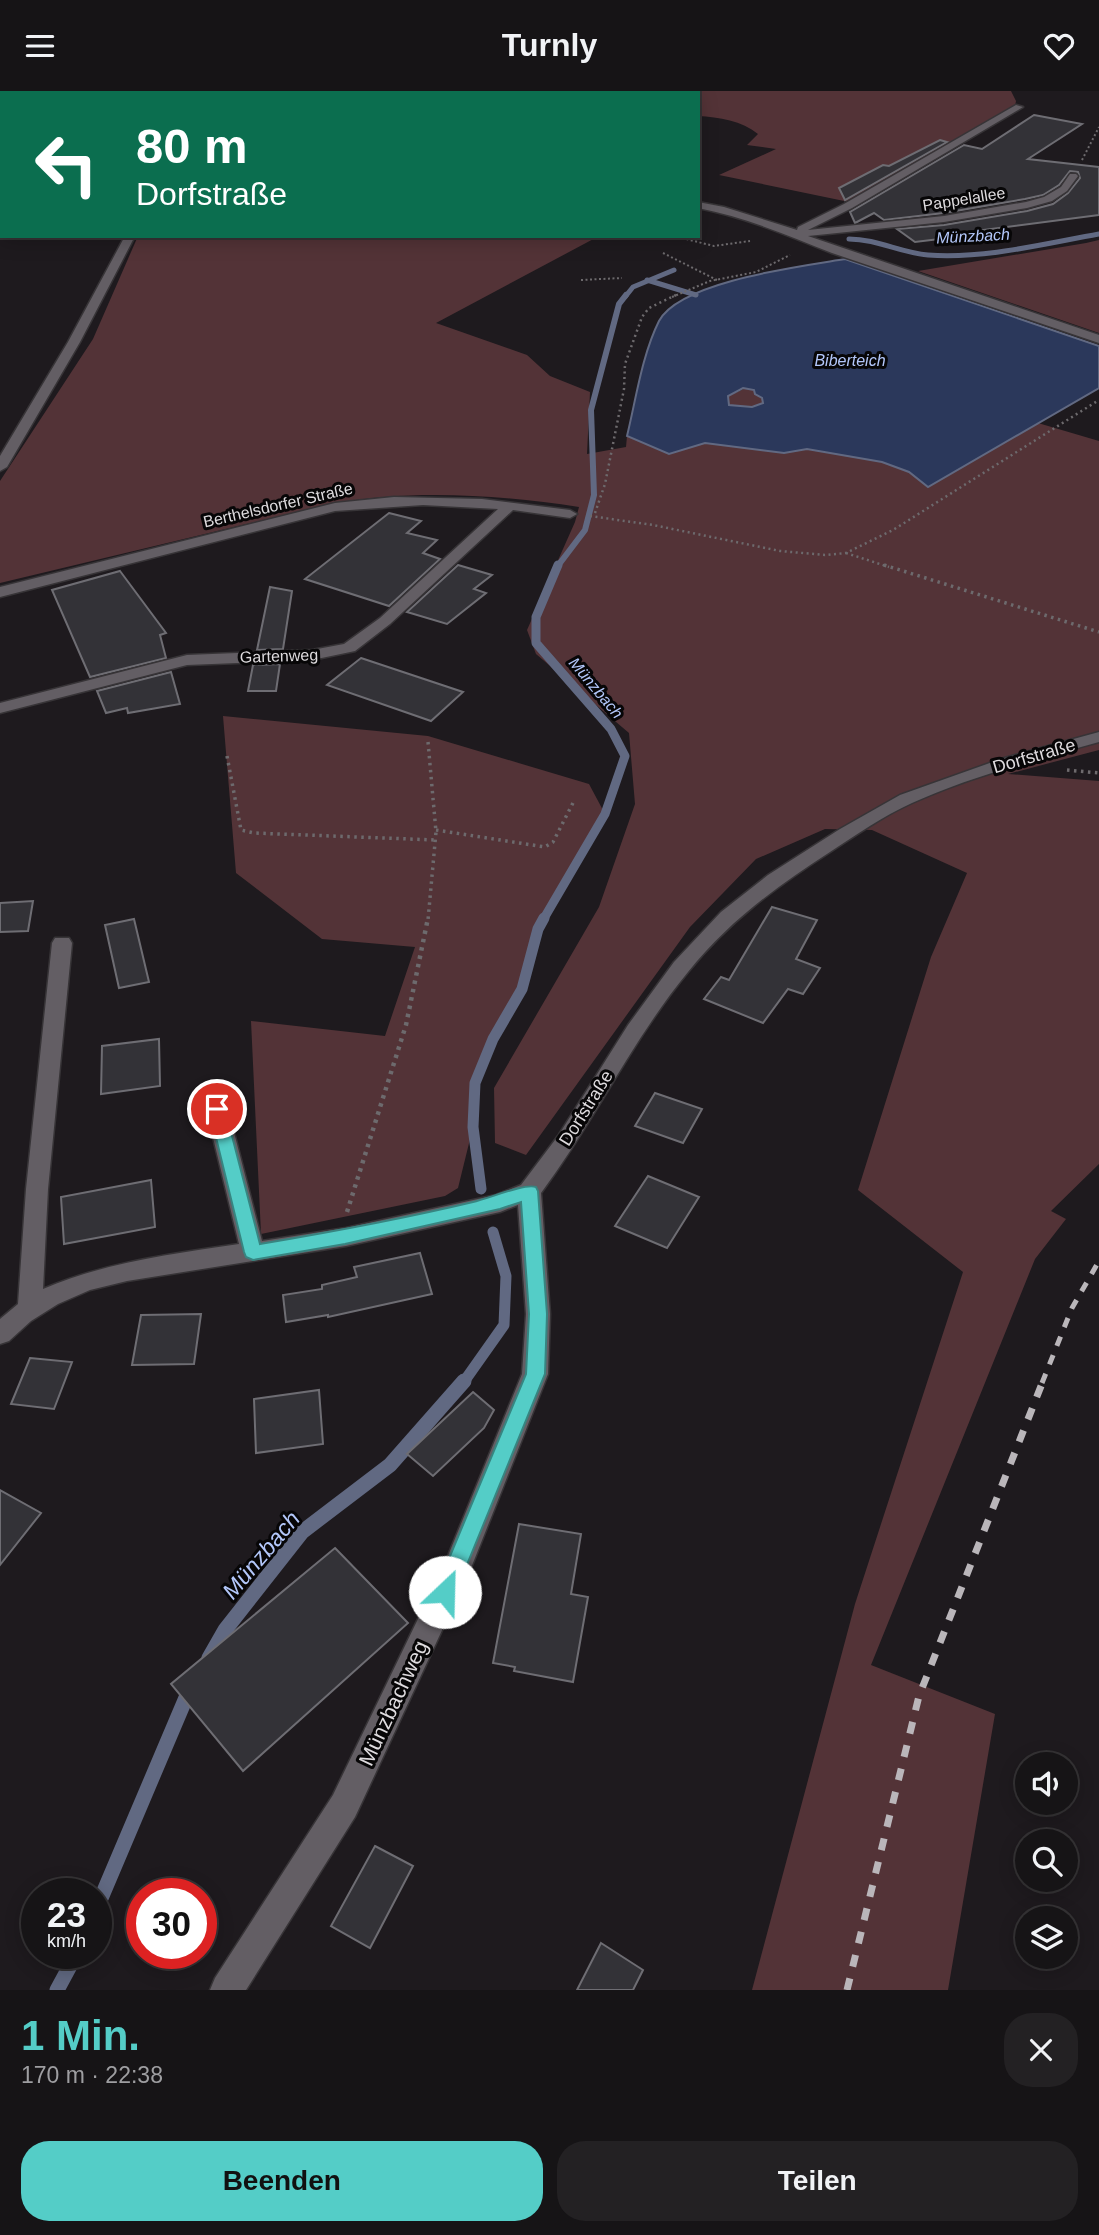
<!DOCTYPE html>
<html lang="de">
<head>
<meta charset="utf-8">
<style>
	:root { --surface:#161416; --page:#232123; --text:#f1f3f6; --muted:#9e9ea1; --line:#353335; --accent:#54cdc7 }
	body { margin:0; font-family:Arial,sans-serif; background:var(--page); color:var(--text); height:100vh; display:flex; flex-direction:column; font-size:26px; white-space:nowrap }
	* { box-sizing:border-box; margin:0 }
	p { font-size:23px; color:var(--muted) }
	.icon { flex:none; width:38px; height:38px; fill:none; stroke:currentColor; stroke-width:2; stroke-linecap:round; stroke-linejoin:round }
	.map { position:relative; height:1899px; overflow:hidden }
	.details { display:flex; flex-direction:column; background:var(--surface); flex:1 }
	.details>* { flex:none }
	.guide { position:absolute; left:0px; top:0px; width:700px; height:147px; box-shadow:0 4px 18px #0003,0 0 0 2px var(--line); background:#0b6e4f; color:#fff; overflow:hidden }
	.tools { position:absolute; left:1015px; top:1661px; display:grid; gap:14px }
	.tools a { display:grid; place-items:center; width:63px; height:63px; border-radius:50%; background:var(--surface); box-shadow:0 4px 18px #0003,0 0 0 2px var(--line); font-size:35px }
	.speed { position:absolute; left:21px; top:1787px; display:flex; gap:14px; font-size:35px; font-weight:700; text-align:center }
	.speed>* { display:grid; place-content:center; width:91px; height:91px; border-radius:50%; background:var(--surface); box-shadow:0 4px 18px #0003,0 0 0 2px var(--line); line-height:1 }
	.speed small { font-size:18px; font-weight:400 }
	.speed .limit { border:10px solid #d22; background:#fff; color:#111 }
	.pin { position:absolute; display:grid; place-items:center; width:60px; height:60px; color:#fff; margin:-30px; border:4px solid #fff; border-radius:50%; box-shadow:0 2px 7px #0007 }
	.me { position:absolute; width:77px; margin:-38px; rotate:24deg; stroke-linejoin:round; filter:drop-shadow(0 0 5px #0008) }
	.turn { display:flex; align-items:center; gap:24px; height:147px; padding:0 21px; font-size:32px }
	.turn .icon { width:91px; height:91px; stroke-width:2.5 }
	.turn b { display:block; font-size:49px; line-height:60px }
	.round { display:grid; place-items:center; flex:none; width:74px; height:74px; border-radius:28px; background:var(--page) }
	.summary { display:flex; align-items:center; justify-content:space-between; height:119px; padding:0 21px }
	h1 { font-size:42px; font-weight:800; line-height:52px; color:var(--accent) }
	.cta { display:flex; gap:14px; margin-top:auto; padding:14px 21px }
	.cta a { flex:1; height:80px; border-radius:28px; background:var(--accent); color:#111; font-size:28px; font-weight:800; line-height:80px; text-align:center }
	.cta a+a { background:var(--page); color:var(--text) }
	header { display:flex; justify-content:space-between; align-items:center; height:91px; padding:0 21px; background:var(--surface); font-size:32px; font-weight:800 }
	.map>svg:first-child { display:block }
	.green { fill:#533337 }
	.water { fill:#2b385b; stroke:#616982; stroke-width:2; fill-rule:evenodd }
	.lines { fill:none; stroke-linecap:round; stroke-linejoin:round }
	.stream-far4 { stroke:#616982; stroke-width:5 }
	.stream-far3 { stroke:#616982; stroke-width:6 }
	.stream-far2 { stroke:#616982; stroke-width:9 }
	.stream-far1 { stroke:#616982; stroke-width:11 }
	.stream { stroke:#616982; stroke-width:15 }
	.building { fill:#333237; stroke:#6e6d73; stroke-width:2 }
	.minor-casing { stroke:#373437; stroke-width:3 }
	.path-far3 { stroke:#6d6a6d; stroke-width:2; stroke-dasharray:2 2.5; stroke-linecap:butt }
	.path-far2 { stroke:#6d6a6d; stroke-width:2.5; stroke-dasharray:2 3.5; stroke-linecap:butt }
	.path-far1 { stroke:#6d6a6d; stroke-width:3.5; stroke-dasharray:2.5 4.5; stroke-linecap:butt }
	.path { stroke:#6d6a6d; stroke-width:4.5; stroke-dasharray:3.5 5; stroke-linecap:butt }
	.minor { fill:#635e64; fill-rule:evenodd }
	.rail-far1 { stroke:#bab6ba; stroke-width:5; stroke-dasharray:10 10; stroke-linecap:butt }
	.rail { stroke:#bab6ba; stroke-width:7; stroke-dasharray:12 12; stroke-linecap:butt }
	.route { fill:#54cdc7; stroke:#378581; stroke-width:2 }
	.labels { text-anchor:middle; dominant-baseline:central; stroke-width:6; stroke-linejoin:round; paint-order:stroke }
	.far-street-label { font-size:16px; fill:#dedbde; stroke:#070607 }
	.far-water-label { font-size:16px; font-style:italic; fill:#b3c7fa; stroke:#070607 }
	.street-label { font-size:18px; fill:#dedbde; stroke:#070607 }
	.near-street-label { font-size:21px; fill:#dedbde; stroke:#070607 }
	.near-water-label { font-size:23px; font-style:italic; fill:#b3c7fa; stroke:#070607 }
</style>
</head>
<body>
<header><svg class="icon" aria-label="menu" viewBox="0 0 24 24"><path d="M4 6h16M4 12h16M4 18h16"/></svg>Turnly<svg class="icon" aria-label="heart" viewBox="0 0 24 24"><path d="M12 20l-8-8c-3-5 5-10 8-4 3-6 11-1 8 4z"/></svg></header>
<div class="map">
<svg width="1099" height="1899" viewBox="0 0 1099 1899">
	<rect width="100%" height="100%" fill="#1e1a1e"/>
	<!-- green -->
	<g class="green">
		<path d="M297,0H1011L1016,10L1015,15L849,111L719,84L776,58L747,54L758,43C742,30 719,26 698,25V2H272Z"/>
		<path d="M138,145H599L436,232L527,264L550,285L590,301L587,363L626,356L627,345L669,363L705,352L784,362L807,358L882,371L909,381L928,396L1038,332L1099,350V659L1008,683L1099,690V1073L1051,1120L1066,1128L1035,1168L871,1574L995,1623L948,1899H752L855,1513L963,1181L858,1099L931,866L967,782L872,739L825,738L756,768L690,836L526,1064L495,1052L494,997L599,816L635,713L629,642L536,563L527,539L575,431L579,416C498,404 417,398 335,412L0,492V390L93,248Z"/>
		<path d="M1099,149V242L918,180L1086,152Z"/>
		<path d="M746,297C753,297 763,306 763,312L752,316L729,314L728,305Z"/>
		<path d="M223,625L428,645L589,693L605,723L538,838L522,898L493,948L475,992L473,1036L458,1097L445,1105L261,1143L251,930L385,945L415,856L322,848L236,782Z"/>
	</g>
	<!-- water -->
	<path class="water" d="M845,168L1099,255V297L928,396L909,381L882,371L807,358L784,362L705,352L669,363L627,345C636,308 642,264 659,230C680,190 803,175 845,168ZM743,297L754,299L755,303L762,307L763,312L752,316L729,314L728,305Z"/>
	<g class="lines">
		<!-- stream-far4 -->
		<g class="stream-far4">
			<path d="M849,148C877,148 901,162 928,164C985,168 1043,153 1099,143"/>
			<path d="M647,189L696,204"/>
			<path d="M625,206L633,196L674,179"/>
		</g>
		<!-- stream-far3 -->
		<path class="stream-far3" d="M557,476L585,439L594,404L591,319L619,213L626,204"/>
		<!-- stream-far2 -->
		<path class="stream-far2" d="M543,829L605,723L625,665L611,638L536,552V526L558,474"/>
		<!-- stream-far1 -->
		<g class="stream-far1">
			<path d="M481,1098L473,1036L475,992L493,948L522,898L538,838L544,827"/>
			<path d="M463,1292L504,1234L506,1185L493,1141"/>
		</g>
		<!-- stream -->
		<g class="stream">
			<path d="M209,1567L225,1539L302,1441L390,1374L464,1290"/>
			<path d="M96,1819L191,1595"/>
			<path d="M57,1899L77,1862"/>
		</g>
	</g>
	<!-- building -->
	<g class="building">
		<path d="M1034,24L1082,33L1028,68L1099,76V124L975,140L980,143L915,151L897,138L944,134L1027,120L1053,113L1068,102L1080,87L1078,81L1070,80L1059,94L1043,104L1025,108L944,122L884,129L874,122L855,132L850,121L964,54L982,58Z"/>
		<path d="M940,49L947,51L845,109L839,97L883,74L889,75Z"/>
		<path d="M389,422L421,430L407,442L437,449L423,462L440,468L389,515L305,488Z"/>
		<path d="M458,474L492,484L474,498L486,502L447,533L407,521Z"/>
		<path d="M120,480L166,542L160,544L166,567L90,586L52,499Z"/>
		<path d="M270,496L292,500L283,558L257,559Z"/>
		<path d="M361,567L463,601L431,630L327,594Z"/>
		<path d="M280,573L276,600H248L253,574Z"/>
		<path d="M171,581L180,613L128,622L127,617L106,622L97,600Z"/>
		<path d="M33,810L28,840L0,841V812Z"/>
		<path d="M772,816L817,829L796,868L820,877L803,903L788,898L763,932L704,908L721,886L729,889Z"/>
		<path d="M134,828L149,891L119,897L105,834Z"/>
		<path d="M159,948L160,995L101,1003L102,955Z"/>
		<path d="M655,1002L702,1018L683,1052L635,1035Z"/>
		<path d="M648,1085L699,1106L667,1157L615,1135Z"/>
		<path d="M151,1089L155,1136L64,1153L61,1106Z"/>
		<path d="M420,1162L432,1203L328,1226V1224L286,1231L283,1204L322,1198V1194L357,1186L354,1176Z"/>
		<path d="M201,1223L194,1273L132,1274L141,1224Z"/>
		<path d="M30,1267L72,1271L54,1318L11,1313Z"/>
		<path d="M319,1299L323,1353L256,1362L254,1308Z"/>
		<path d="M473,1301L494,1319L484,1337L433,1385L407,1363Z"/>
		<path d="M0,1399L41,1422L0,1474Z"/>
		<path d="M519,1433L581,1443L571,1503L588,1506L573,1591L514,1580L515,1576L493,1572Z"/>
		<path d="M335,1457L408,1532L243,1680L171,1593Z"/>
		<path d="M375,1755L413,1775L370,1857L331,1835Z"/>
		<path d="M601,1852L643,1879L633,1899H577Z"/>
	</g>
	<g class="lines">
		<!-- minor casing -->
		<g class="minor-casing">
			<g id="minor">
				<path d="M122,0H130L131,2H123Z"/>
				<path d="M1016,14L1023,16L852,117L808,139L944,125L1026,111L1044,106L1061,96L1070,83H1076L1078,85L1067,100L1052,110L1027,117L944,131L808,145L1099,244V252L832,162C789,145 745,126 698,117V111L724,116L797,139L798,136L844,113Z"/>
				<path d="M125,145H135L80,251L7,376L0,380V365L68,251Z"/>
				<path d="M394,406L482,408L570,419L577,423L570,427L513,419L390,533L355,560L312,569L187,574L0,622V612L187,564L312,559L344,553L380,527L498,418L423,414L335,420L0,506V496L335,412Z"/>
				<path d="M1099,641V651C1039,668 968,686 912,712C883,725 856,744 830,761C777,795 728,831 688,881C632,949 594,1031 541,1102L550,1223L548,1283L471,1477L355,1726L246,1899H210L215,1887L333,1704L445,1472L522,1283L526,1223L518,1114L500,1121L346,1155L127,1190L90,1199L58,1213L31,1230L9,1250L0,1253V1228L18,1213L26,1098L52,852L55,847H69L72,852L48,1098L43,1198C106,1171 172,1163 239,1153L206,1018L209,1012L217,1010L225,1012L228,1018L262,1150L346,1137L496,1104L521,1094L558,1045L628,934L674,871L721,821L768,784L840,738L900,704L1001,668Z"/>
			</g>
		</g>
		<!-- path-far3 -->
		<g class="path-far3">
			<path d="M1082,69L1099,36"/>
			<path d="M682,147L714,155L750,150"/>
			<path d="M663,162L717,189"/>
			<path d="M581,189L622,187"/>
			<path d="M672,206L710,190L756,181L790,164"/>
		</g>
		<!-- path-far2 -->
		<g class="path-far2">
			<path d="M595,422L605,393L624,298L625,273L642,226L649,217L676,204"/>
			<path d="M590,425L653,434L780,460L825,464L846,462L893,439L1099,309"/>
			<path d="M846,462L889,476"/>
		</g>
		<!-- path-far1 -->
		<g class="path-far1">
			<path d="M884,474L1099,541"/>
			<path d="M428,651L436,741L428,829"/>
			<path d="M227,665L241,739L254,742L435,749"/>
			<path d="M1067,679L1099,682"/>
			<path d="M436,739L545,756L553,751L575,708"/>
		</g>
		<!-- path -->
		<path class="path" d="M347,1121L406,934L428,827"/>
		<!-- minor -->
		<use href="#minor" class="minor"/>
		<!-- rail-far1 -->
		<path class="rail-far1" d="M1042,1292L1072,1217L1099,1170"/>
		<!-- rail -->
		<path class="rail" d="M847,1899L919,1605L1043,1290"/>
	</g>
	<!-- route -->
	<path class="route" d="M217,1012L225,1018L260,1153C331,1141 402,1128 473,1111C488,1108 524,1092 536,1096L538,1100L547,1223L545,1283L453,1508L445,1511L438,1508L435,1501L526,1283L529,1223L521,1111L500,1118L345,1153L253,1169L246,1166L244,1161L209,1018Z"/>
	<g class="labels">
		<!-- far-street labels -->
		<g class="far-street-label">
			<text transform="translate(964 108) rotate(-9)">Pappelallee</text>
			<text transform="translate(278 414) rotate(-13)">Berthelsdorfer Straße</text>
			<text transform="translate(279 565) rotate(-2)">Gartenweg</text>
		</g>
		<!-- far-water labels -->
		<g class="far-water-label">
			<text transform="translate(973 145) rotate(-3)">Münzbach</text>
			<text x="850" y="269">Biberteich</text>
			<text transform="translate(596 597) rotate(50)">Münzbach</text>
		</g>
		<!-- street labels -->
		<g class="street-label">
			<text transform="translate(1034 665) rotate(-16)">Dorfstraße</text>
			<text transform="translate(586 1017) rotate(-58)">Dorfstraße</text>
		</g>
		<!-- near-street labels -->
		<g class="near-street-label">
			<text transform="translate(393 1612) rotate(-65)">Münzbachweg</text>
		</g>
		<!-- near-water labels -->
		<g class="near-water-label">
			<text transform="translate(261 1464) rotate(-50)">Münzbach</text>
		</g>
	</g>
</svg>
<div class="tools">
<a><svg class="icon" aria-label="sound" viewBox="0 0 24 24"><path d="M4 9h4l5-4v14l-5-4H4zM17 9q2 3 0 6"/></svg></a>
<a><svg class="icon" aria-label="search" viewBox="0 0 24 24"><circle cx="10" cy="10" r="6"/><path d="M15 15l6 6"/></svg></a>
<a><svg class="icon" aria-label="layers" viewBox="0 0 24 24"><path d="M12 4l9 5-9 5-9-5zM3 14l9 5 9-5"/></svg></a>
</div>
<div class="speed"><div>23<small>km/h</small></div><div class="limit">30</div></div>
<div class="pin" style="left:217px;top:1018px;background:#d93025"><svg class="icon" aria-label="arrive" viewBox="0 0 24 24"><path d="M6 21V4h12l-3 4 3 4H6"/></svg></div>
<svg class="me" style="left:445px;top:1501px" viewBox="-20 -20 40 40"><circle r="19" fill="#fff"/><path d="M0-13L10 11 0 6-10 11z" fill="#54cdc7"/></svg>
<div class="guide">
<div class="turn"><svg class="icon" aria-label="left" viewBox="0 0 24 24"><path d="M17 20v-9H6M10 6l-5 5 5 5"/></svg><div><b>80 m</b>Dorfstraße</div></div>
</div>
</div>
<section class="details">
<div class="summary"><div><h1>1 Min.</h1><p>170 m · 22:38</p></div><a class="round"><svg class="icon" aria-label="close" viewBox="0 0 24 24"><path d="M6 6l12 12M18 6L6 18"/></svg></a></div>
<div class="cta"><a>Beenden</a><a>Teilen</a></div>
</section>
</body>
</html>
